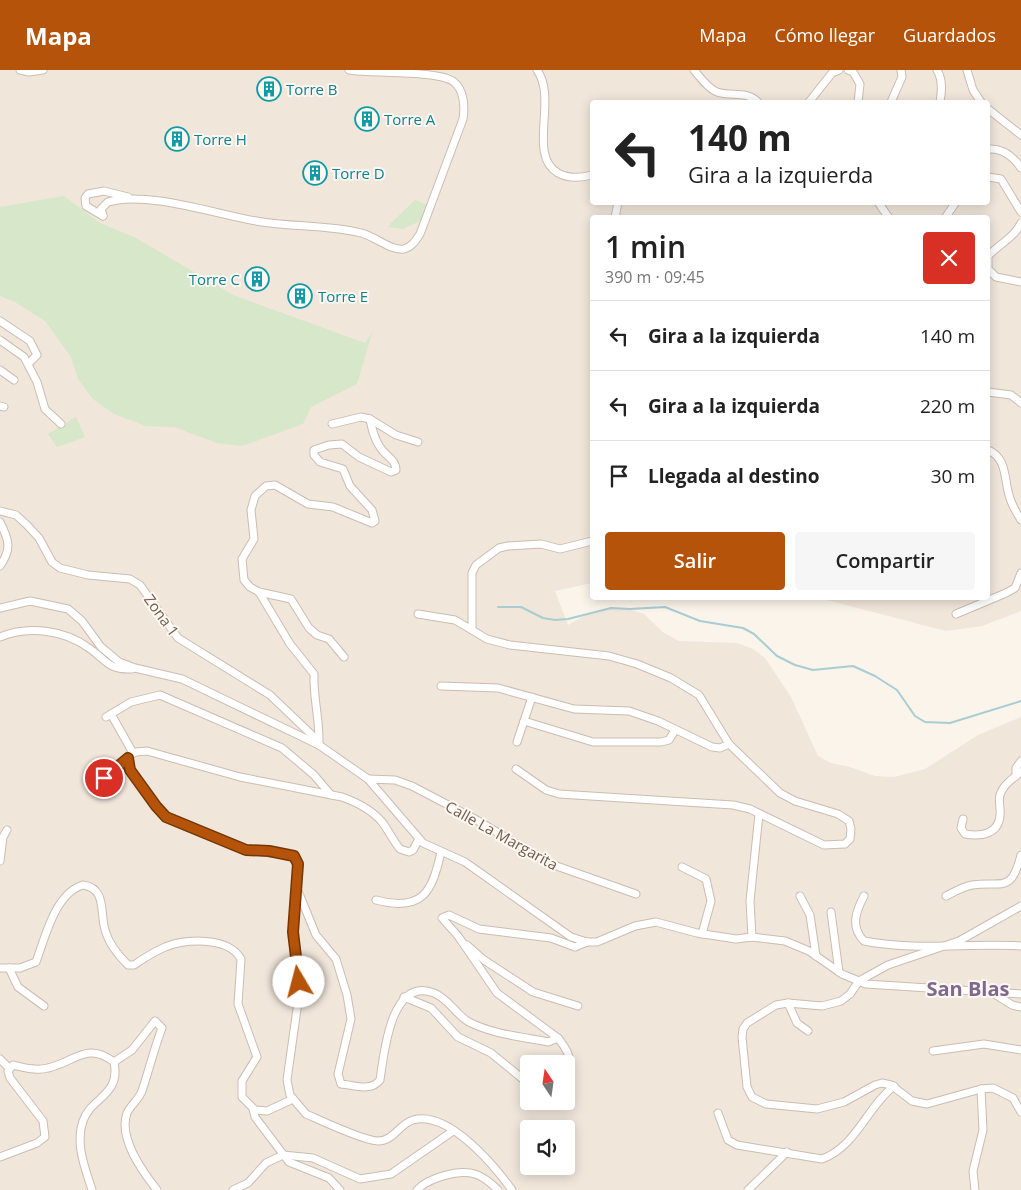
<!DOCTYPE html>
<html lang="es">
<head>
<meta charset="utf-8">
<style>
	:root { --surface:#fff; --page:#f6f6f6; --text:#222; --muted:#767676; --line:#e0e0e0; --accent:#b45309 }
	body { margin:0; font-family:"Open Sans",sans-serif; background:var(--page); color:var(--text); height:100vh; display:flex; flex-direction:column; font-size:19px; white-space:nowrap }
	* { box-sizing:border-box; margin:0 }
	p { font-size:16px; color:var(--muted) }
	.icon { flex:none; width:28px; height:28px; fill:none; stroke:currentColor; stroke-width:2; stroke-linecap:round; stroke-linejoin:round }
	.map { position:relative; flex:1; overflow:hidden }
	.sheet { position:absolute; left:590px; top:145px; width:400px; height:385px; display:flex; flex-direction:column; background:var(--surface); border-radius:5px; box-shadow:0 2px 12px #0003 }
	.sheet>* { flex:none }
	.guide { position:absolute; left:590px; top:30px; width:400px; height:105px; border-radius:5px; box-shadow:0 2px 12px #0003; background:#fff; color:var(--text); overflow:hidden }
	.needle { width:32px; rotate:347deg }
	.controls { position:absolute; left:520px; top:985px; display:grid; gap:10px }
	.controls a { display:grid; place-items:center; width:55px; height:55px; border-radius:5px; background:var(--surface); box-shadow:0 2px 12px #0003; font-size:25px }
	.pin { position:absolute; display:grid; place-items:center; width:42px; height:42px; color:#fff; margin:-21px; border:2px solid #fff; border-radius:50%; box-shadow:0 1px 5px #0007 }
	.me { position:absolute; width:55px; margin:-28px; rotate:352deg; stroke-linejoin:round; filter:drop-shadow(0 0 4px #0008) }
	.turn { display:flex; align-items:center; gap:18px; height:105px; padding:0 15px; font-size:22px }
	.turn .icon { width:65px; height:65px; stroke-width:2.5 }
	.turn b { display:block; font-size:35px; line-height:42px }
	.round { display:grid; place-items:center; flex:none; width:52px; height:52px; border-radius:5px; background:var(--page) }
	.summary { display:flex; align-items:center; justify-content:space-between; height:85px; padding:0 15px }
	h1 { font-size:30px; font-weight:600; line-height:38px }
	.button { display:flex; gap:10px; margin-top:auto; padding:10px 15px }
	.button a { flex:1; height:58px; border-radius:5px; background:var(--accent); color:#fff; font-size:20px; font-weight:600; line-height:58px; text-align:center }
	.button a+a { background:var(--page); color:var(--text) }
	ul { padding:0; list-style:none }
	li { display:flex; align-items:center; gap:15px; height:70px; padding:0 15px; border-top:1px solid var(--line) }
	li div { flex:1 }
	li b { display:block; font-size:19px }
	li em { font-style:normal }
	header { display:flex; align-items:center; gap:30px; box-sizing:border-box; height:70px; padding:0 25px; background:var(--accent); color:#fff }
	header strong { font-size:24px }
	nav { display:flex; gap:28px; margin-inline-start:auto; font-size:18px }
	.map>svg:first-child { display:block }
	.residential { fill:#f1e6da; fill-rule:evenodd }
	.green { fill:#d6e7ca }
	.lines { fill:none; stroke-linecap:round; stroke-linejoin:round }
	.stream { stroke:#a8cdd3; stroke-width:2 }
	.street-casing { stroke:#ccbcb1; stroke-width:9 }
	.street { stroke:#fff; stroke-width:7 }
	.route-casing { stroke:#753606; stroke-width:12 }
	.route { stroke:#b45309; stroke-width:9 }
	.labels { text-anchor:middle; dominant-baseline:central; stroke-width:4; stroke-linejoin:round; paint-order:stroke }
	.culture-label { font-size:15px; fill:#0d838f; stroke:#fdf8f1; text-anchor:start }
	.street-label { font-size:15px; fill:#735c50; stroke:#fdf8f1 }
	.district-label { font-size:20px; font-weight:bold; fill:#81688e; stroke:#fdf8f1 }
</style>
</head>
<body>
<header>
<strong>Mapa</strong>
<nav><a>Mapa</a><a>Cómo llegar</a><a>Guardados</a></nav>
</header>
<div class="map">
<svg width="1021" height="1120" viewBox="0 0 1021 1120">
	<rect width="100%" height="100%" fill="#faf4ea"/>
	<!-- residential -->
	<path class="residential" d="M0,0H1021V541L982,556L946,561L819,528H988V148H592V513L555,521L568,555L589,543L615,538L628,539L644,544L664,563L679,571L737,573L753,579L765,588L791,627L818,686L831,693L850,697L875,706L894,707L925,699L978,665L1021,647V1120H0ZM592,32H988V132H592ZM529,994H566V1031H529ZM529,1059H566V1096H529Z"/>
	<!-- green -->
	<g class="green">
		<path d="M64,126L100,153L136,168L233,225L365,273L372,263L357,314L311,337L303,354L242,376L217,373L174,357L146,356L114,344L93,329L78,309L71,287L45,251L15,232L0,226V137Z"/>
		<path d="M415,130L427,135L420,151L403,159L387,157Z"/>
		<path d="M76,347L85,367L57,377L48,364Z"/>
	</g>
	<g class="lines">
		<!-- stream -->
		<path class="stream" d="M498,537H521L543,548L555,550L568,549L611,538L630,539L665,537L700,551L743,558L754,564L777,586L795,595L813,600L853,596L875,606L897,620L915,646L925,652L950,653L1021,631"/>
		<!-- street casing -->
		<g class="street-casing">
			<g id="street">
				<path d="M20,0L29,2L43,0"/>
				<path d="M537,0C558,29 527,85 558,103C569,109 581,108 592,105"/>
				<path d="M694,0C700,7 707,18 717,22C732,27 745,20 758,32"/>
				<path d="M848,0L853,2L860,14L858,32"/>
				<path d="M937,0C943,10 942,21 940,32"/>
				<path d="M967,0L973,20L981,32"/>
				<path d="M809,32L832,3L839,0"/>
				<path d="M891,32L902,7L901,0"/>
				<path d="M988,39L1021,65"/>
				<path d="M988,79C1002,78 1013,86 1021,98"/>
				<path d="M988,107L1001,109L1021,142"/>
				<path d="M878,132L889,148"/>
				<path d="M103,146L101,139L108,132C148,120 221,146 262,152C295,157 330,155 361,163C375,166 390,181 404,179C412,177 416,170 420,164L463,49C465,37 464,20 454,12C439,0 372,4 349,0"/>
				<path d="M103,146L86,136L85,128L88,124L104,121L128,127"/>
				<path d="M615,148L618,132"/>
				<path d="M945,148L956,132"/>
				<path d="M1021,153C1014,168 999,174 988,186V199L996,207L1021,212"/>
				<path d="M0,251L30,271L37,285L29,293"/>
				<path d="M0,270L24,287L37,312L45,339L61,354"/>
				<path d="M0,300L14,310"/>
				<path d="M988,322L1011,325L1021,333"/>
				<path d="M0,336L4,337"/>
				<path d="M332,354L361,347L370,349L396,365L418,372"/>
				<path d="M988,380C1007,388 1004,408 1009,425C1011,434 1016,442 1021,450"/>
				<path d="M0,441L16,445L27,455L39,468L52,492L60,498L88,505L130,509L140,515L178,568L270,625L313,666L318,674"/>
				<path d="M0,452C9,470 12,479 0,496"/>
				<path d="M259,522L290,574L314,604C313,628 320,650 319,675"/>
				<path d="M0,538L30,531L68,539L82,551L101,577L119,592L135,598L182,609L319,675L368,709L423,773L465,792L571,867L587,872H597L635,856L656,852L697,863L736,869L752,867L785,871L809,881L842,904L866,914L1021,924"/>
				<path d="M418,544L455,550L487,569L510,575L609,586L637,594L671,608L699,625L729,674L780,723L795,731L838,744L849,751L851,759L850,769L845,774L824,775L750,739L733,735L559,724L546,720L516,699"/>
				<path d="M956,544L1006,523L1015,518L1021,503"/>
				<path d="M472,559V503L476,495L499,478L508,476L541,474L560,479L592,471"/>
				<path d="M0,567C28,555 64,560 89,578C107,591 108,600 132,599"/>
				<path d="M344,587L329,569L317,565L309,558L291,529L259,522L250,517L244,510L242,489L254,469L251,440L255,426L266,416L275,415L308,434L333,437L372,453L375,451L372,440L350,416L343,399L320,392L314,385V380L329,375L342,374L359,387L391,402L396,400C396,389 385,386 380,377C374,369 372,359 370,349"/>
				<path d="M441,616L498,618L574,639L629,641L658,651L712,677L720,678L729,674"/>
				<path d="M111,644L133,683"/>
				<path d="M106,647L131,632L160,625L282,678L314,705L331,725"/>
				<path d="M524,651L593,672H661L669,670L675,660"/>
				<path d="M517,672L532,627"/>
				<path d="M1016,706V698L1021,691"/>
				<path d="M368,709L395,710L412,716L473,748L551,794L636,824"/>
				<path d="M94,717L128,688"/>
				<path d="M963,749L961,758L965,764C981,767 999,764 1000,745C1001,738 998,731 1000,725C1003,715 1013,708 1021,702"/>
				<path d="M419,769L413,780L409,782L400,779C393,771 389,761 382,752C372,740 356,732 342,727L240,707L147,681L136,682L128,686L127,693L130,700L156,736L166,747L247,780L294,786L298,794L293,862L299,912L298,932L287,1010L290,1025L306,1044C322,1051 364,1071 378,1071C394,1071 399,1054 413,1050C448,1040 494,1095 512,1120"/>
				<path d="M0,791L3,767L7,760"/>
				<path d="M682,797L706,809L711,831L702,864"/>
				<path d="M298,821L316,865L336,889L347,925L351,949L338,1004L341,1014C354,1015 371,1022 380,1010C384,983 391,906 434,923C449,929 455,944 469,952C492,964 523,967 548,972L558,968"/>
				<path d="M800,826L810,845L816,886"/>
				<path d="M864,826C856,841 850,857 864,871C916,881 969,873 1021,876"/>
				<path d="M946,826C954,822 962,817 972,815C1003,811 1011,824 1021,785"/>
				<path d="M376,830C422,842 432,823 441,782"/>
				<path d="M1021,836L959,871L888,895L859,911L850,924L841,931L822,936L788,933L776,935L747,953L743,959L742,967L747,1017L752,1027L766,1034L817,1039L844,1032L875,1015L882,1013L891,1015L912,1031L927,1034L981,1019L993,1018L1013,1028L1021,1042"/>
				<path d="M831,842L839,902"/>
				<path d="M752,867L750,831L759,744"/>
				<path d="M467,875L484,890L533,922L578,936"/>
				<path d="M0,898H20L36,892C45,868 55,823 83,815C108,818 99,846 106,863C110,876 119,886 128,895H134C144,888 154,882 165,877C185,869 228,866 241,889L238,934L257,987L242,1011V1027L255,1040L267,1041L293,1029"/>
				<path d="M9,898L18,917L44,936"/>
				<path d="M988,920L1012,935L1021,937"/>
				<path d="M404,927L431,938L458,967L491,983L529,1014"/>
				<path d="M788,933L797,953L808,961"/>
				<path d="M933,981L984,974L1021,980"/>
				<path d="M0,989L9,998"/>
				<path d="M114,992L132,980L155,951L162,958C154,979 149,1000 142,1021C139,1029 131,1035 127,1043C118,1068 142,1101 157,1120"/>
				<path d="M566,1010C576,995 568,980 558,968L497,923L458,866L442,848L449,845L479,859L551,868L575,877L587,872"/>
				<path d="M253,1039L255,1047L289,1092L329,1108L340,1120"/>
				<path d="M718,1043L728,1070L737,1075L822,1089C856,1077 867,1037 894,1016"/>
				<path d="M0,1087L37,1073L45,1067L43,1051L10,1008L8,1001L13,995C25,998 36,1001 48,998C75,992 87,971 114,992C121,1026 91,1027 83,1051C75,1074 85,1098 92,1120"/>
				<path d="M233,1120L248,1113L266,1093L283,1085L313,1088L360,1109L391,1104L453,1061"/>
				<path d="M417,1120C428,1108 459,1099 475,1104C484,1107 492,1114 498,1120"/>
				<path d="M748,1120L787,1082"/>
				<path d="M975,1120L973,1101L983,1060L981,1019"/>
			</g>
		</g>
		<!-- street -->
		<use href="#street" class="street"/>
	</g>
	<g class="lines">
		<!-- route casing -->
		<g class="route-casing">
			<path id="route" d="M104,708L128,688L130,700L156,736L166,747L246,780L269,781L294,786L298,794L293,862L299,912"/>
		</g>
		<!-- route -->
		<use href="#route" class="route"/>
	</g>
	<!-- icons -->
	<defs>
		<g id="building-ring" transform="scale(1.25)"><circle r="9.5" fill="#fdf8f1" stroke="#0f9aa8" stroke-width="1.5"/><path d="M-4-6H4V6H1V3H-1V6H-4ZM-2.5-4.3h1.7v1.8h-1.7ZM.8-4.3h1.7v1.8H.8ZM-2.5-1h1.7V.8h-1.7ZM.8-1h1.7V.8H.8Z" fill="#0f9aa8"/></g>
	</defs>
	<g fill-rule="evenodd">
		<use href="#building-ring" x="269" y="19"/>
		<use href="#building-ring" x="367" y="49"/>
		<use href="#building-ring" x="177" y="69"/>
		<use href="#building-ring" x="315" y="103"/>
		<use href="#building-ring" x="257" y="209"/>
		<use href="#building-ring" x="300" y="226"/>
	</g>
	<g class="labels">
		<!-- culture labels -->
		<g class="culture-label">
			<text x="286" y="19">Torre B</text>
			<text x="384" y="49">Torre A</text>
			<text x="194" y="69">Torre H</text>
			<text x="332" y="103">Torre D</text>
			<text x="240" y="209" text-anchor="end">Torre C</text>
			<text x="318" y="226">Torre E</text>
		</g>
		<!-- street labels -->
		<g class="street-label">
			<text transform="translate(162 545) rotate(54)">Zona 1</text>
			<text transform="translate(502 765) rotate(29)">Calle La Margarita</text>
		</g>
		<!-- district labels -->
		<g class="district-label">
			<text x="968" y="918">San Blas</text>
		</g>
	</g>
</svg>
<div class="controls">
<a><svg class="needle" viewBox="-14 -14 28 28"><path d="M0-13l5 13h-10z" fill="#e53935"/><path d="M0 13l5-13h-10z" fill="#767676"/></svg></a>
<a><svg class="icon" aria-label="sound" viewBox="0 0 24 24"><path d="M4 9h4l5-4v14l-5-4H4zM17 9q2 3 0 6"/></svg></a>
</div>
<div class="pin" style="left:104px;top:708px;background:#d93025"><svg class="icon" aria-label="arrive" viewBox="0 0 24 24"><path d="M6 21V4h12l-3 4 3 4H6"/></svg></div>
<svg class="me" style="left:299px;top:912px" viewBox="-20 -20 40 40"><circle r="19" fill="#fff"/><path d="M0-13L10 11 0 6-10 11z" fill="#b45309"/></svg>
<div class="guide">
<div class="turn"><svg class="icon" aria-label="left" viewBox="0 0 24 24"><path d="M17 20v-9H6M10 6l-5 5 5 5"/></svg><div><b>140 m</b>Gira a la izquierda</div></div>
</div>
<section class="sheet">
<div class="summary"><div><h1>1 min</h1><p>390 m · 09:45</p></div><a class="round" style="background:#d93025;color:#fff"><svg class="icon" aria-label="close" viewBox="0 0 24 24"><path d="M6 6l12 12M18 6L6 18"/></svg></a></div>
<ul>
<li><svg class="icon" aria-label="left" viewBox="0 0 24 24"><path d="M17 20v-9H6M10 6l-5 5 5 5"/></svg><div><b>Gira a la izquierda</b></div><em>140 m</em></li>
<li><svg class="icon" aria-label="left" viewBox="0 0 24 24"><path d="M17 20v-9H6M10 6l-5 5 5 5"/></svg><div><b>Gira a la izquierda</b></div><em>220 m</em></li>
<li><svg class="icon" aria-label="arrive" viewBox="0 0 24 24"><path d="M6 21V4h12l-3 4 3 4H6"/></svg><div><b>Llegada al destino</b></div><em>30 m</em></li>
</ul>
<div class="button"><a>Salir</a><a>Compartir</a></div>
</section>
</div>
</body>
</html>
